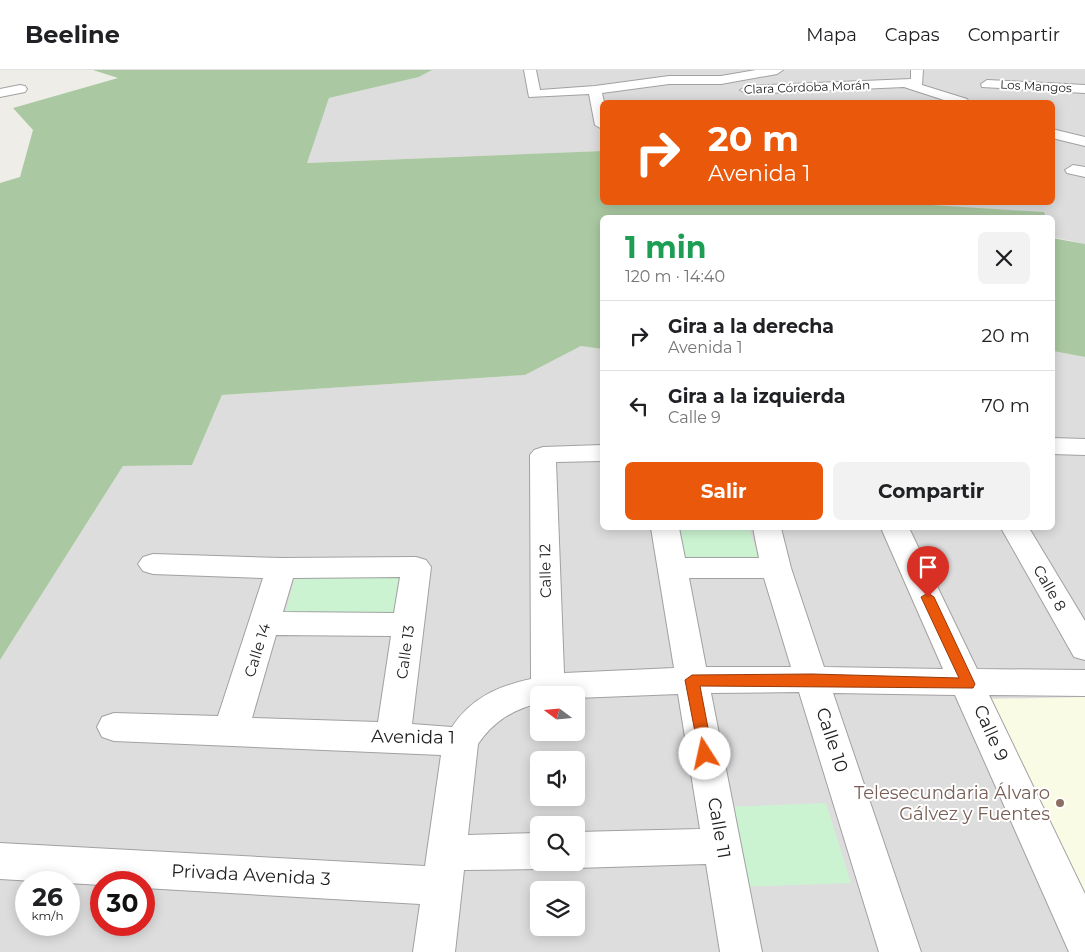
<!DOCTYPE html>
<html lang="es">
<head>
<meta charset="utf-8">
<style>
	:root { --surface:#fff; --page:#f2f2f2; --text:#202124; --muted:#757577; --line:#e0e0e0; --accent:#ea580c }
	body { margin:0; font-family:Montserrat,sans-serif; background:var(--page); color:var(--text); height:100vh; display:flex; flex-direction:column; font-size:19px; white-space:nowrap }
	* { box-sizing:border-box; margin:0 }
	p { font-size:16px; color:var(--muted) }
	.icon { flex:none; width:28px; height:28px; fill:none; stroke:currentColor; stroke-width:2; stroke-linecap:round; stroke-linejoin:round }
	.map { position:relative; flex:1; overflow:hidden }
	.panel { position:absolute; left:600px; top:145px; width:455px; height:315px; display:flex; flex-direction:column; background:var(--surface); border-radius:8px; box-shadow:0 2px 12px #0003 }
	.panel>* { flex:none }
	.guide { position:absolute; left:600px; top:30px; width:455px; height:105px; border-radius:8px; box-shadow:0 2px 12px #0003; background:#ea580c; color:#fff; overflow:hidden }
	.needle { width:32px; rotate:286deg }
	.buttons { position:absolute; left:530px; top:616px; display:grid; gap:10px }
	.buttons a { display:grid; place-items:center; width:55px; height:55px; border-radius:8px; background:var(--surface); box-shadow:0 2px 12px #0003; font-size:25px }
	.speed { position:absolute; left:15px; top:801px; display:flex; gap:10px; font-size:25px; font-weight:700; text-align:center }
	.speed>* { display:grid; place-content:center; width:65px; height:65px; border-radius:50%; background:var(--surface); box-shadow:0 2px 12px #0003; line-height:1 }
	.speed small { font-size:12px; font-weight:400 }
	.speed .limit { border:8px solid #d22; background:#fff; color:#111 }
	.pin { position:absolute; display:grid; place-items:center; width:42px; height:42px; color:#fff; margin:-51px -21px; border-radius:50% 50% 50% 0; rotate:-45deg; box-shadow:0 0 5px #0007 }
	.pin .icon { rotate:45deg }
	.me { position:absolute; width:55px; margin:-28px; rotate:350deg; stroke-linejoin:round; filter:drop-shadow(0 0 4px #0008) }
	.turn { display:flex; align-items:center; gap:18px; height:105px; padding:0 25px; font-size:22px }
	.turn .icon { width:65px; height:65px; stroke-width:2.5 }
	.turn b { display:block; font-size:35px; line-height:42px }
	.round { display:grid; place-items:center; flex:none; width:52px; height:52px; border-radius:8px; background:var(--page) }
	.overview { display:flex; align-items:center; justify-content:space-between; height:85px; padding:0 25px }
	h1 { font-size:30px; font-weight:700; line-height:38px; color:#1e9e55 }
	.action { display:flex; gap:10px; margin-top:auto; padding:10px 25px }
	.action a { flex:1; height:58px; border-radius:8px; background:var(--accent); color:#fff; font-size:20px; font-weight:700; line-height:58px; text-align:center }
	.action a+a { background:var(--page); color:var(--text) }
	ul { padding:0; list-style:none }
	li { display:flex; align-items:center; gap:15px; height:70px; padding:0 25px; border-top:1px solid var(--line) }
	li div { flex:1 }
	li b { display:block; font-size:19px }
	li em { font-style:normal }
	header { display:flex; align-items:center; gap:30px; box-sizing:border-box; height:70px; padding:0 25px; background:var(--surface); border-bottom:1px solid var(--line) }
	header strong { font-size:24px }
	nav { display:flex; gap:28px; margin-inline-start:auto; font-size:18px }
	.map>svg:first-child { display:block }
	.residential { fill:#dedddd; fill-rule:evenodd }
	.education { fill:#f9fbe4 }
	.forest { fill:#aac9a2 }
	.park { fill:#cbf3d1 }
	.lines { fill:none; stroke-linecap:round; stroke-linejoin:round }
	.minor-casing { stroke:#a1a1a1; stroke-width:2 }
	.minor { fill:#fff; fill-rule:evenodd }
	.route { fill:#ea580c; stroke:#983908 }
	.education-dot { fill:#8d6e63; stroke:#fff; stroke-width:2 }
	.labels { text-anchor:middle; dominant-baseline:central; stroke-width:4; stroke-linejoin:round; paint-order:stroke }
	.far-street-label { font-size:12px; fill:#202020; stroke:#fff }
	.street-label { font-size:15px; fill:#202020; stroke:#fff }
	.near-street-label { font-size:18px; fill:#202020; stroke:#fff }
	.near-education-label { font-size:18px; fill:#785e54; stroke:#fff; text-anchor:end }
</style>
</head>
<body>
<header>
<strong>Beeline</strong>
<nav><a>Mapa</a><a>Capas</a><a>Compartir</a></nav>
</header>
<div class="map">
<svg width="1085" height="882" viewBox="0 0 1085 882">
	<rect width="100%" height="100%" fill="#efede7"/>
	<!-- residential -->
	<g class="residential">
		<path d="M432,0H1085V174L1053,167L1052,148L1046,147L1044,142L884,133L1052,132V32H602V81L306,93L329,28L419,7Z"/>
		<path d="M581,276L602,279V458H1052L1053,281L1085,287V882H0V590L123,396L192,395L222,325L525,305ZM539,625H576V662H539ZM539,690H576V728H539ZM539,755H576V792H539ZM26,812H69V855H26ZM101,812H144V855H101ZM539,820H576V858H539Z"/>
	</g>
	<!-- education -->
	<path class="education" d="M1085,627V837L986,629Z"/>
	<!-- forest -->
	<g class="forest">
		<path d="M93,0H432L419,7L329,28L307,93L602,81V132H884L1044,142L1046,147L602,148V279L581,276L525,305L222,325L192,395L123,396L0,590V113L20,107L33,60L13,38L118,8Z"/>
		<path d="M1052,168L1085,174V287L1053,281Z"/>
	</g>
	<!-- park -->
	<g class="park">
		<path d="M671,458H749L760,494L679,496Z"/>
		<path d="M401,503L395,547L284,548L296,504Z"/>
		<path d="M826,733L851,813L738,817L722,737Z"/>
	</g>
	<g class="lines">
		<!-- minor casing -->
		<g class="minor-casing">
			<g id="minor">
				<path d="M524,0H536L540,20L595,16L669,6H721L756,0H783L777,4L721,14H669L602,23L604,32H602V59L595,55L589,24L529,27Z"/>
				<path d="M911,0H923L922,15L967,29L969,32H950L904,17L747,24L740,20L747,16L911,9Z"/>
				<path d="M987,10L1085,15V23L982,17L981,14Z"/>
				<path d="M20,15L25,16L27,19L25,22L0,27V19Z"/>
				<path d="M1052,59L1085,67V76L1052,68Z"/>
				<path d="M1073,95L1085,97V107L1067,103L1065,100Z"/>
				<path d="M1052,368L1085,369V385L1052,384Z"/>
				<path d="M602,375V391L556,392L564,603L674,598L651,458H679L685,488H759L753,458H781L791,498L824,597L943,599L881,458H909L977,599L1085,600V626L989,625L1085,824V882H1069L955,625L833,623L921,882H879L799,622L711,623L762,882H720L706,794L576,798L562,792H576V762L700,759L678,624L576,628V625H539V633C512,640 494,651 478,674L468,765L539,763V792H553L539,799L464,800L455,882H413L420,834L144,818V812H101V815L0,809V773L425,796L441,685L114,671L102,667L97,657L102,647L114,643L218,646L263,508L153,504L143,501L138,494L143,487L153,484L281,488L416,487L426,490L431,497L412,654L452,657C471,628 498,616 531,609L530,385L534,380L543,377ZM400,507L394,543L283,542L293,508ZM689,508H764L791,597H706ZM276,565L391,566L378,652L252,648Z"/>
				<path d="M1001,458H1029L1085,551V590L1074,587Z"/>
			</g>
		</g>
		<!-- minor -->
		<use href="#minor" class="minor"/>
	</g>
	<!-- route -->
	<path class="route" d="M928,523L934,527L975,614L973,618L700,616L713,684L710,688L705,690L700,688L685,610L692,605L812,604L959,608L921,527Z"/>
	<!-- markers -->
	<circle class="education-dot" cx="1060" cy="733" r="5"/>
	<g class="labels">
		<!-- far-street labels -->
		<g class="far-street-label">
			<text transform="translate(1036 16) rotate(3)">Los Mangos</text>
			<text transform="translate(807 17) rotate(-2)">Clara Córdoba Morán</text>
		</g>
		<!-- street labels -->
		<g class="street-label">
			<text transform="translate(545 501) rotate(-91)">Calle 12</text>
			<text transform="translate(1050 518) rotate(60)">Calle 8</text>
			<text transform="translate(257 580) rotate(-73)">Calle 14</text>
			<text transform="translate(405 582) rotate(-82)">Calle 13</text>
		</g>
		<!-- near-street labels -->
		<g class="near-street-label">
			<text transform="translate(991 663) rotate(66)">Calle 9</text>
			<text transform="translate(413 667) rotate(1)">Avenida 1</text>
			<text transform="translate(832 670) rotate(72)">Calle 10</text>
			<text transform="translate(719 758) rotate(80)">Calle 11</text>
			<text transform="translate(251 805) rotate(3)">Privada Avenida 3</text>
		</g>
		<!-- near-education labels -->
		<g class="near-education-label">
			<text x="1050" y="723">Telesecundaria Álvaro<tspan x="1050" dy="21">Gálvez y Fuentes</tspan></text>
		</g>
	</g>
</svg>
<div class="buttons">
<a><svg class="needle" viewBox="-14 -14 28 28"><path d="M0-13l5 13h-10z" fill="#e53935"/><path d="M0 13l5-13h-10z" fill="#757577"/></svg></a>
<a><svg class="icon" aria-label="sound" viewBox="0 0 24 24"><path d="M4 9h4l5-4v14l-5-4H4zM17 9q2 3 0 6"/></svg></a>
<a><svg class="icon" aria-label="search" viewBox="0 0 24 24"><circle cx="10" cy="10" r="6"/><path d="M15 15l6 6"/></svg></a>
<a><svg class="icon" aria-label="layers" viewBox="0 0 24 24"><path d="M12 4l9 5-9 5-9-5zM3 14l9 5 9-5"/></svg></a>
</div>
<div class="speed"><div>26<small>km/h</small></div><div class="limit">30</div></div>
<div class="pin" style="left:928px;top:527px;background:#d93025"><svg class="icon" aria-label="arrive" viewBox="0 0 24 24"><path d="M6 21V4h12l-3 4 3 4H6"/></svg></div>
<svg class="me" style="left:705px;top:684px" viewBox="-20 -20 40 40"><circle r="19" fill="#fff"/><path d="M0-13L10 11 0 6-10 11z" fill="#ea580c"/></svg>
<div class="guide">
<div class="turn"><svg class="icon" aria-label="right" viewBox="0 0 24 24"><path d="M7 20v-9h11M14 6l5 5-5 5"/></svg><div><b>20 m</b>Avenida 1</div></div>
</div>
<section class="panel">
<div class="overview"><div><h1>1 min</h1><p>120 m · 14:40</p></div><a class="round"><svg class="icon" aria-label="close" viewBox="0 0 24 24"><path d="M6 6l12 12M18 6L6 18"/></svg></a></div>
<ul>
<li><svg class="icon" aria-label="right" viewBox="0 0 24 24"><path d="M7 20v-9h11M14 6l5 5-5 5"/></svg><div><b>Gira a la derecha</b><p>Avenida 1</p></div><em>20 m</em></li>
<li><svg class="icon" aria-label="left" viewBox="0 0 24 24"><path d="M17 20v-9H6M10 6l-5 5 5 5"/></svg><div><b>Gira a la izquierda</b><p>Calle 9</p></div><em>70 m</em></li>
</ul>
<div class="action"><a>Salir</a><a>Compartir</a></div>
</section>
</div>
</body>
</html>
